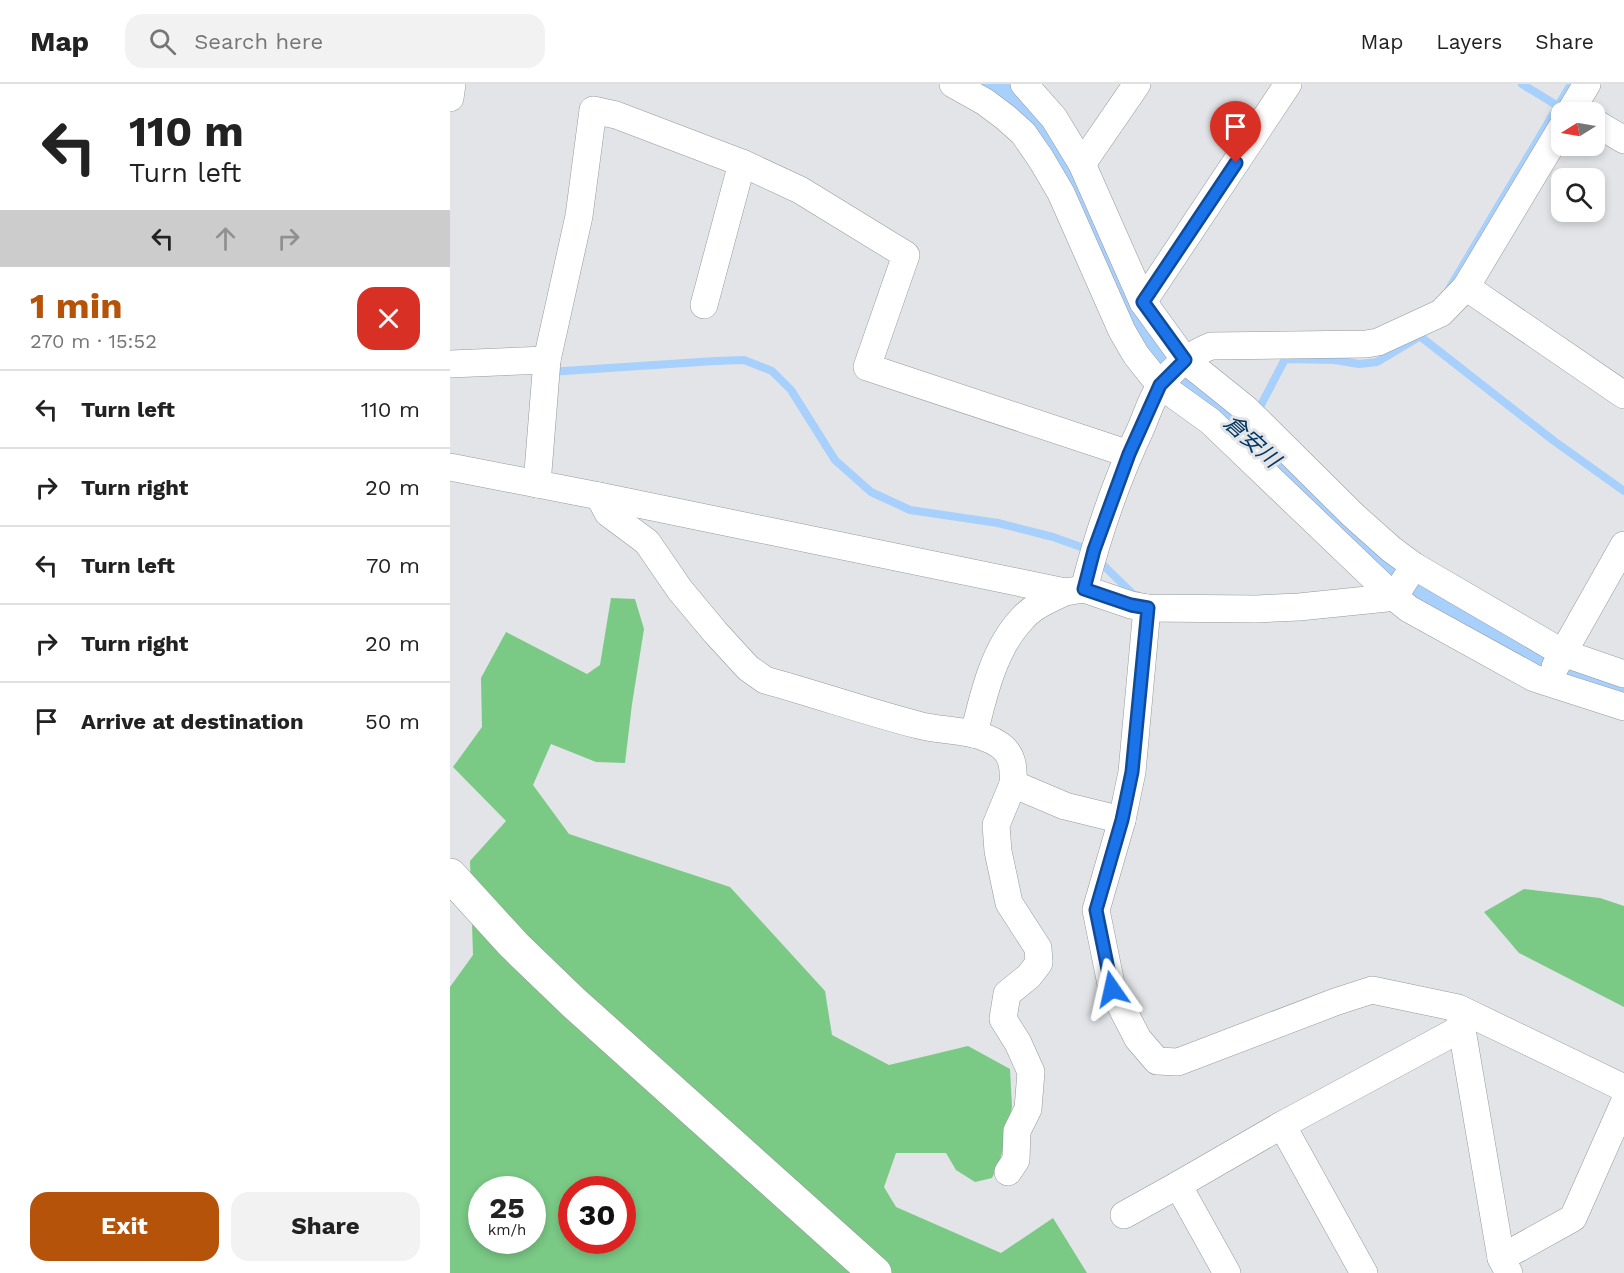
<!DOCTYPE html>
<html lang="en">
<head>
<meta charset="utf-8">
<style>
	:root { --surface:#fff; --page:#f2f2f2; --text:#222; --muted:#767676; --line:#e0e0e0; --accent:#b45309 }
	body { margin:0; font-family:"Work Sans","Noto Sans JP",sans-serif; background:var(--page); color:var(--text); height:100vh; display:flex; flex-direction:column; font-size:22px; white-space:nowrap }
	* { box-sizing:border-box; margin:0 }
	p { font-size:20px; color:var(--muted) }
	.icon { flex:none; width:33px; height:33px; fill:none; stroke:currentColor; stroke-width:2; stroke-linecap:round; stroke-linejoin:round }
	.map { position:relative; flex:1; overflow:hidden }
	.side { display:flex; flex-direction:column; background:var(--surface); width:450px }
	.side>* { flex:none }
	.hud { background:#fff; color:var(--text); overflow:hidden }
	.needle { width:39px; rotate:259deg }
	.controls { position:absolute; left:1101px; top:18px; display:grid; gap:12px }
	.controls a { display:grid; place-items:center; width:54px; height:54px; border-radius:12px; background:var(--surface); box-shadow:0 3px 9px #0003; font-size:30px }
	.speed { position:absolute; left:18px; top:1092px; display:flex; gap:12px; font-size:30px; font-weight:700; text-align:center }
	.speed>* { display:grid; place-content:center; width:78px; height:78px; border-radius:50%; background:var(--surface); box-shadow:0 3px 9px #0003; line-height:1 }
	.speed small { font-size:15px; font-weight:400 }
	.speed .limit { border:9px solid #d22; background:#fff; color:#111 }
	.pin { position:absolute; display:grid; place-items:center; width:51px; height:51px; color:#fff; margin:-62px -26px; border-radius:50% 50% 50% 0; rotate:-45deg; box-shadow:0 0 6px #0007 }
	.pin .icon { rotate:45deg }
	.me { position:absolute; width:66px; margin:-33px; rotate:349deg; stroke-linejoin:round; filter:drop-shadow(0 0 4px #0008) }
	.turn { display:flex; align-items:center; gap:21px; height:126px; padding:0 30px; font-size:27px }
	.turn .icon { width:78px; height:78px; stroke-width:2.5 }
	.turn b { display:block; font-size:42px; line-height:51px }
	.lanes { display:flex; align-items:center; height:57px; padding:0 30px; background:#0003; justify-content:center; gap:30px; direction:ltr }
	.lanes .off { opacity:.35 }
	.round { display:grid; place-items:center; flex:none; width:63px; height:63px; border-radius:18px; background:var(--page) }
	.headline { display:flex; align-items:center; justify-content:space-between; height:102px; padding:0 30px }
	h1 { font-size:36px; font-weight:700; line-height:45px; color:var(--accent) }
	.button { display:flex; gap:12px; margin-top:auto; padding:12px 30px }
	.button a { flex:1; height:69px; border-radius:18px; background:var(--accent); color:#fff; font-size:24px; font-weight:700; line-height:69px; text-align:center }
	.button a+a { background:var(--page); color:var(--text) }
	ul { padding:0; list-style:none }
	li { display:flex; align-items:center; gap:18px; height:78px; padding:0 30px; border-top:2px solid var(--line) }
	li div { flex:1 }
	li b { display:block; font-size:22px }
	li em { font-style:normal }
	header { display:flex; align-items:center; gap:36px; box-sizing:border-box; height:84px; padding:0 30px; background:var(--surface); border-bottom:2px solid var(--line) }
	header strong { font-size:28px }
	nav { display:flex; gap:33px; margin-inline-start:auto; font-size:21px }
	.search { width:420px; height:54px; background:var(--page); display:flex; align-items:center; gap:15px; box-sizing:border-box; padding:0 21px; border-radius:18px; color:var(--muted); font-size:22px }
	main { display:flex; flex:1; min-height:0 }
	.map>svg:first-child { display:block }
	.forest { fill:#7ac985; fill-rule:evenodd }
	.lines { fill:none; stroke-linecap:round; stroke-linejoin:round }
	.stream { stroke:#a8d0fc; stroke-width:8 }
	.river { stroke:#a8d0fc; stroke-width:44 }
	.street-casing { stroke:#96989b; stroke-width:28 }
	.secondary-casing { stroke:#96989b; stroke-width:34 }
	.street { stroke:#fff; stroke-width:27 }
	.secondary { stroke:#fff; stroke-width:33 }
	.route-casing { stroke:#114b97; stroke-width:15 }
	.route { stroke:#1a73e8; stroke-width:10 }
	.labels { text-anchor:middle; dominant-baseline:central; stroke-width:6; stroke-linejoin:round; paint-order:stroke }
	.water-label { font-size:22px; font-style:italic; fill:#033663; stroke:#e2e4e7 }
</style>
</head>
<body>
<header>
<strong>Map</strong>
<div class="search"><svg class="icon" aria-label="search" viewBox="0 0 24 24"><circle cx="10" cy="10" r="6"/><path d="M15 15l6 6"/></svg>Search here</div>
<nav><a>Map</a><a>Layers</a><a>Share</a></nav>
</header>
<main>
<section class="side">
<div class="hud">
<div class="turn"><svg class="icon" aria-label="left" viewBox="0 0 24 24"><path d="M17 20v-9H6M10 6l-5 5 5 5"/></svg><div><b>110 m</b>Turn left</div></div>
<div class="lanes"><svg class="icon" aria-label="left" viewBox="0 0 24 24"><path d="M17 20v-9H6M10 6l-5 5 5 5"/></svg><svg class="icon off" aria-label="ahead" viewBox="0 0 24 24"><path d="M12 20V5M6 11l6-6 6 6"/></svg><svg class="icon off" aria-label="right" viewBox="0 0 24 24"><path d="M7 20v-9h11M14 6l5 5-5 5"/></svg></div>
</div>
<div class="headline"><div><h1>1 min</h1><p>270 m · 15:52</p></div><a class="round" style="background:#d93025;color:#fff"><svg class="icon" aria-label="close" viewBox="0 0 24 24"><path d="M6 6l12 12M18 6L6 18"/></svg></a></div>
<ul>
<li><svg class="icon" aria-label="left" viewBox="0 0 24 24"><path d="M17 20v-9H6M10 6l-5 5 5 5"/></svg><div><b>Turn left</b></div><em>110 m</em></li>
<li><svg class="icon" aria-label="right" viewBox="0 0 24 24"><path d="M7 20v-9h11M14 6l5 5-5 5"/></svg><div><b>Turn right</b></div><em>20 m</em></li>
<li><svg class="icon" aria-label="left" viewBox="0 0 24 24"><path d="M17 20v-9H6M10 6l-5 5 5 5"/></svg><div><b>Turn left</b></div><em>70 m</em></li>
<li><svg class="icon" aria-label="right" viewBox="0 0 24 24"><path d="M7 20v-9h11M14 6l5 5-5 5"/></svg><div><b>Turn right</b></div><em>20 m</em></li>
<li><svg class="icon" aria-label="arrive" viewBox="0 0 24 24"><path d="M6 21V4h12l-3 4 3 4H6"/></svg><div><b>Arrive at destination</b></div><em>50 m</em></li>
</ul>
<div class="button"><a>Exit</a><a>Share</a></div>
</section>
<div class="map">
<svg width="1174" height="1189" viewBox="0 0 1174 1189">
	<rect width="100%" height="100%" fill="#e2e4e7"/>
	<!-- forest -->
	<g class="forest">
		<path d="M161,514L185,515L194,545L182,620L175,679L146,678L101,660L83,701L119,750L280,803L375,907L382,951L439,981L518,962L560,985L562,1023L550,1077L542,1094L525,1098L506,1086L496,1069H446L434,1103L446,1123L551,1169L603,1134L637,1189H0V903L23,871L20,777L56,737L3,683L32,643L31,594L56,548L137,590L150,581ZM32,1106H82V1156H32ZM122,1106H172V1156H122Z"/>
		<path d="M1074,805L1150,814L1174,822V923L1069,869L1034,828Z"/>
	</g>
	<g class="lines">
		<!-- stream -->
		<g class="stream">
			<path d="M1072,0L1108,22"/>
			<path d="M999,205L1121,0"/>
			<path d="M972,251L971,253L1104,357L1174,407"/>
			<path d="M99,288L265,277L294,276L322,287L341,306L385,376L421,408L460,426L548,439L603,453L631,463L638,468"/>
			<path d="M811,321L835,275L885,276L909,280L927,278L967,254"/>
			<path d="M790,347L798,337"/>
			<path d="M647,475L684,511H687"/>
		</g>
		<!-- river -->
		<path class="river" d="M536,0L547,5L584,38L619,93L683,236L714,278L842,393L905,459L942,488L1113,588L1174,610"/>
		<!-- street casing -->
		<g class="street-casing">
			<g id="street">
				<path d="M503,0L535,18L555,33L573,49L591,75L611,109L672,247L686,271L710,301L760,337L944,513L959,525L1084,594L1174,623"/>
				<path d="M574,0L604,34L632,80L693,218L735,276L796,325L904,432L941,465L964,482L1113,569L1174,590"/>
				<path d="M0,14L2,0"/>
				<path d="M1120,28L1137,0"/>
				<path d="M1144,38L1174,56"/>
				<path d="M632,80L687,0"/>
				<path d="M1016,203L1174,311"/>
				<path d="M693,218L838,0"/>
				<path d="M254,221L292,79"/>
				<path d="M0,280L97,276"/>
				<path d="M0,383L149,412L615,508L634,505L681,521L697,524L806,525L849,523L937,514L944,513L964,482"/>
				<path d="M87,400L97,276L129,132L143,26L166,31L292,79L350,106L456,171L417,283L679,370"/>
				<path d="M149,412L158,429L197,458L230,506L265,548L298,584L315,596C366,610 417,628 468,641C494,648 525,645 548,660C563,669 564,684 563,700L615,722L672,736"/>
				<path d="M634,505C648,450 667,395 691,344C697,330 702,314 710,302C721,285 743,269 761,262L916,260L928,258L991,229L1016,203L1112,43"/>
				<path d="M697,524L682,688L672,736L646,826L662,905L688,955L707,977L728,978L885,918L922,906L1008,924L1174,1004"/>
				<path d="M1105,583L1174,461"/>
				<path d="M524,650C533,612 544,564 572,535C583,522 600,515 615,508"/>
				<path d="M1009,928L1051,1174L1059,1189"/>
				<path d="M832,1041L914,1189"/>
				<path d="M558,1088L566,1076L567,1047L578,1025L581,988L568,959L553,935L557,910L579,892L589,879L588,864L559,819L548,767L546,741L563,700"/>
				<path d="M674,1131L728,1101"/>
				<path d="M1051,1174L1123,1134L1174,1019"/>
				<path d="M777,1189L728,1101L832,1041L1012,944"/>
			</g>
		</g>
		<!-- secondary casing -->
		<g class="secondary-casing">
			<path id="secondary" d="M0,791L64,861L123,918L425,1189"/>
		</g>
		<!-- street -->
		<use href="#street" class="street"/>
		<!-- secondary -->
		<use href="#secondary" class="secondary"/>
	</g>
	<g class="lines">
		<!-- route casing -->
		<g class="route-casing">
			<path id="route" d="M662,905L646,826L672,736L682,688L698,524L681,521L634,505L644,466L679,370L710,301L735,276L693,218L786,79"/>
		</g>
		<!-- route -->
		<use href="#route" class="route"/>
	</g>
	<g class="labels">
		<!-- water labels -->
		<g class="water-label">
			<text transform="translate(802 357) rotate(42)">倉安川</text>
		</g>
	</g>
</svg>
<div class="controls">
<a><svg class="needle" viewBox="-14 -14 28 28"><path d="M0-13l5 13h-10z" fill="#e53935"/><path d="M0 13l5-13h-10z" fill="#767676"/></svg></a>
<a><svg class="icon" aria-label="search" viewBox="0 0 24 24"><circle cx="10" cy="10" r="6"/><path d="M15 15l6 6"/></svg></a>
</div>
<div class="speed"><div>25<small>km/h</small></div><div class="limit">30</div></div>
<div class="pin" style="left:786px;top:79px;background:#d93025"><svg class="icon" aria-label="arrive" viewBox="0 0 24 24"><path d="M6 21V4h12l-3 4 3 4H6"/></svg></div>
<svg class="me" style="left:662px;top:905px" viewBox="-20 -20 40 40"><path d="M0-17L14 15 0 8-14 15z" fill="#1a73e8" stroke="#fff" stroke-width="4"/></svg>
</div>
</main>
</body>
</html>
